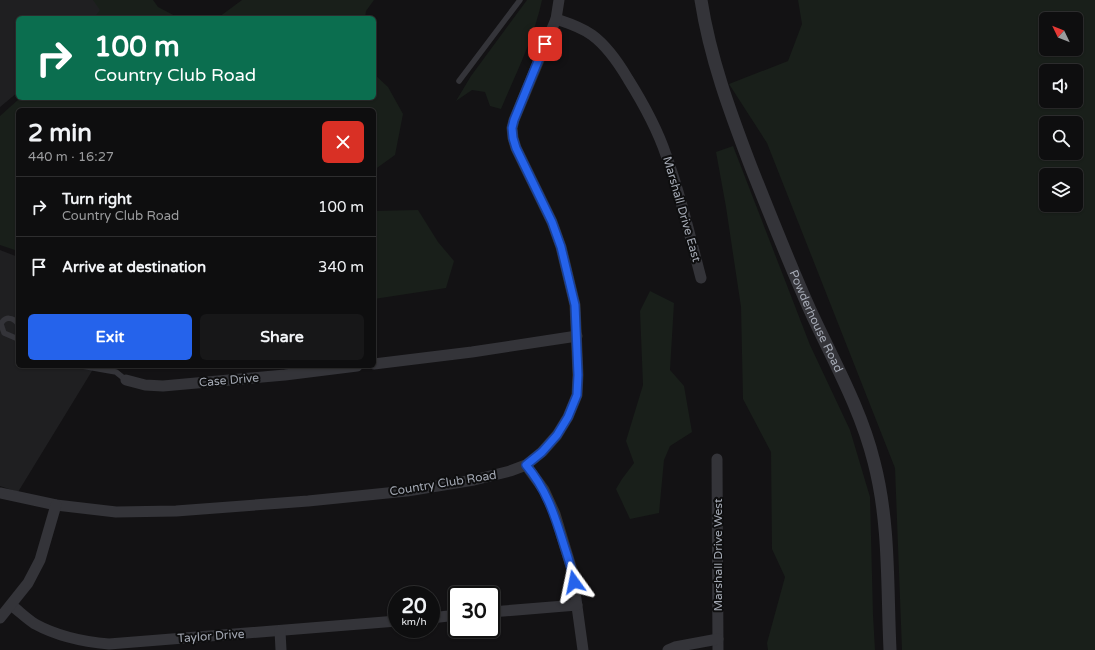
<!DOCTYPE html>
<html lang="en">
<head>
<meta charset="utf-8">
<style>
	:root { --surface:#0e0e0f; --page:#171718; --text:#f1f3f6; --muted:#9b9c9e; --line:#2e2e2f; --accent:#2563eb }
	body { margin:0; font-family:"Varela Round",sans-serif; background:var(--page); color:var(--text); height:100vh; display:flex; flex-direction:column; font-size:15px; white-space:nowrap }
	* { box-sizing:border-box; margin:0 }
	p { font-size:13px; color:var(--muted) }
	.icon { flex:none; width:22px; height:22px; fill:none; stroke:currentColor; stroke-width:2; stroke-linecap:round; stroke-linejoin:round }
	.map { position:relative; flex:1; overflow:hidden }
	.panel { position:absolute; left:16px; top:108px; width:360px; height:260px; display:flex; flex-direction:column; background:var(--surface); border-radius:6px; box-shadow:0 1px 3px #0004,0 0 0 1px var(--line) }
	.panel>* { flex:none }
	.banner { position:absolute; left:16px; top:16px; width:360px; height:84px; border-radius:6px; box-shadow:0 1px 3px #0004,0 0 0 1px var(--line); background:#0b6e4f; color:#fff; overflow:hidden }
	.needle { width:26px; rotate:313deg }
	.controls { position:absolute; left:1039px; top:12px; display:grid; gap:8px }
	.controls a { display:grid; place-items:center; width:44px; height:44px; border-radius:6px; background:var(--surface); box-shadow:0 1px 3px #0004,0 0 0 1px var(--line); font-size:20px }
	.speed { position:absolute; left:388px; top:586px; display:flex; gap:8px; font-size:20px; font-weight:700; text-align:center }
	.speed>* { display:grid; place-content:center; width:52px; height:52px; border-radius:50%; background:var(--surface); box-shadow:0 1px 3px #0004,0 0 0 1px var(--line); line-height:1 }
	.speed small { font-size:10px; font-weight:400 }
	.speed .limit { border:2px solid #111; border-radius:6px; background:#fff; color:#111 }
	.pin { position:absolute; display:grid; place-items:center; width:34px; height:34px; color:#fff; margin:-17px; border-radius:8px; box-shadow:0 2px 6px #0006 }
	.me { position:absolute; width:44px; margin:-22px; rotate:348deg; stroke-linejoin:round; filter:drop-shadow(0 0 3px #0008) }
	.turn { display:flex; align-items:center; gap:14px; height:84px; padding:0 12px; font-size:18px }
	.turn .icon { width:52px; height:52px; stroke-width:2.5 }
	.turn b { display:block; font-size:28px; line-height:34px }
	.round { display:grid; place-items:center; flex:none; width:42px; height:42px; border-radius:6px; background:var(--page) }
	.headline { display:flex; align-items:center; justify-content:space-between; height:68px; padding:0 12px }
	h1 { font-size:24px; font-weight:700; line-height:30px }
	.action { display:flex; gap:8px; margin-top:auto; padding:8px 12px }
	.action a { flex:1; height:46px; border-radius:6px; background:var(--accent); color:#fff; font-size:16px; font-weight:700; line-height:46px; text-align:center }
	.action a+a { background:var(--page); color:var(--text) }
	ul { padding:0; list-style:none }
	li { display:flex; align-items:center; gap:12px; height:60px; padding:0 12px; border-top:1px solid var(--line) }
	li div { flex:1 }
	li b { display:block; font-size:15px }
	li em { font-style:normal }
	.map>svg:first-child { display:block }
	.built { fill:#1f1f21 }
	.green { fill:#191f1a; fill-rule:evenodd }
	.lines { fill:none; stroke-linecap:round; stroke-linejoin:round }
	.service { stroke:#343439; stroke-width:5.5 }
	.minor { stroke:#343439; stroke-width:11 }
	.tertiary { stroke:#343439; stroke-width:13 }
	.route-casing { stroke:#184099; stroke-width:10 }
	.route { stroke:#2563eb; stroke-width:7 }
	.labels { text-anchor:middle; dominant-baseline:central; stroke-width:4; stroke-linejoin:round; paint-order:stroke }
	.street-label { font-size:12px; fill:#a4a9b4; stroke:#0e0e0f }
</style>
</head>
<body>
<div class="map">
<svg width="1095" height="650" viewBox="0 0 1095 650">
	<rect width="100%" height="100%" fill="#131214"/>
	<!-- built -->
	<g class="built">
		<path d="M0,0H95L107,14L103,18H18V92L0,107Z"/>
		<path d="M0,250L18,257V366H95L18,492L0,486Z"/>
	</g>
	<!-- green -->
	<g class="green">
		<path d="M93,0H153L158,7L179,18H94L100,10Z"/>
		<path d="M242,0H374L366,11L365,18H211L219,17Z"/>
		<path d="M527,0H542C534,38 516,73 501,109L490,106L485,92L472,90L456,101L471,76Z"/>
		<path d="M798,0H1095V650H902L895,468L767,143L729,84L788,61L802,24ZM1046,19H1076V49H1046ZM1046,71H1076V101H1046ZM1046,123H1076V153H1046ZM1046,175H1076V205H1046Z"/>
		<path d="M374,74L388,87L403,114L395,155L374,170V110H18V251L0,245V116L20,98H374Z"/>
		<path d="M733,146L810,345L850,430L870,497L873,615L875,650H768L767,643L785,577L772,549L771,452L743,399L741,307L726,207L716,152Z"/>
		<path d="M418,210L438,242L454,261L446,288L374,299V211Z"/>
		<path d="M650,291L674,303L670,370L684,386L692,432L670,446L664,460L659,513L630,519L616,489L622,479L634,463L626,441L643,385L640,311Z"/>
	</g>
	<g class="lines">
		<!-- service -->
		<g class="service">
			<path d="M459,81L520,0"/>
			<path d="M18,324C13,317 5,316 1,324L4,333L18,339"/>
			<path d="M82,366L116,372L126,380"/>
		</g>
		<!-- minor -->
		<g class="minor">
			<path d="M556,19C568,23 581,27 592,35C607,46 618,62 628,79C643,103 657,128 666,155C681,195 690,237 701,278"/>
			<path d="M374,364L472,352L577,336"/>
			<path d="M126,380L145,385L163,386L285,375L357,366"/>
			<path d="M717,459L718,650"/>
			<path d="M526,465L544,490L555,514L572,570L583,650"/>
			<path d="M0,493L56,505L116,512L176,511L308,501L407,491L474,480L510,471L526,465L542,452L557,435L568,417L577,395L578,375L575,305L561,247L552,222L516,148L513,138L512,128L514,120L556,19L559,0"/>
			<path d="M11,605C19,611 27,619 35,624C57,636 85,642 109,644L397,621"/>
			<path d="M491,612L577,605"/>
			<path d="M0,618L28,583L40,560L56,505"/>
			<path d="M431,618L457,615"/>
			<path d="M280,631L281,650"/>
			<path d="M668,650L675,647L718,639"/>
		</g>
		<!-- tertiary -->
		<path class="tertiary" id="s1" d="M701,0C710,58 730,112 751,167C770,215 789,263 810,310C833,360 861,409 874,462C890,523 887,588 890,650"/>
	</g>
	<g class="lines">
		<!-- route casing -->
		<g class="route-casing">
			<path id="route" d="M545,44L514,120L512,128L513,138L516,148L552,222L561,247L575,305L578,375L577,395L568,417L557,435L542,452L526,465C546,489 554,513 563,542C567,555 572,568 574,582"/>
		</g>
		<!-- route -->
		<use href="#route" class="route"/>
	</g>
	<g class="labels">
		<!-- street labels -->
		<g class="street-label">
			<text transform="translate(682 209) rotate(74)">Marshall Drive East</text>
			<text stroke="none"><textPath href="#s1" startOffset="342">Powderhouse Road</textPath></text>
			<text transform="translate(229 380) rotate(-5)">Case Drive</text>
			<text transform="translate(443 483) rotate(-9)">Country Club Road</text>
			<text transform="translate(718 555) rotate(-90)">Marshall Drive West</text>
			<text transform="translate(211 636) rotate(-4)">Taylor Drive</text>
		</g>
	</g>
</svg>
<div class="controls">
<a><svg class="needle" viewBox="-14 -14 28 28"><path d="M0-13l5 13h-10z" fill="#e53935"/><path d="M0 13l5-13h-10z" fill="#9b9c9e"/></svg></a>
<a><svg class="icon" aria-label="sound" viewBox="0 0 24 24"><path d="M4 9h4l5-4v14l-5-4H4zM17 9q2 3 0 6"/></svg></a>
<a><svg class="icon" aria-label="search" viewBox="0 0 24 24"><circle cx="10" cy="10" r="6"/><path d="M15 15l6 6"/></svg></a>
<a><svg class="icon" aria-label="layers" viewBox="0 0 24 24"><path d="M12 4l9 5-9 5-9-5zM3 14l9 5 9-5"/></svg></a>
</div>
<div class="speed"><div>20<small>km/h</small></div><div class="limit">30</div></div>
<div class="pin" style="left:545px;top:44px;background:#d93025"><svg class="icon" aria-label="arrive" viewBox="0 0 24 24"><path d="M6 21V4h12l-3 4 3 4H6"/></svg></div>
<svg class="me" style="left:574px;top:582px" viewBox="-20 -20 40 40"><path d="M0-17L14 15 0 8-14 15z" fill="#2563eb" stroke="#fff" stroke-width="4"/></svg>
<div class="banner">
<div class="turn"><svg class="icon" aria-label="right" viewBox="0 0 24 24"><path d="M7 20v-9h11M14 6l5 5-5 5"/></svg><div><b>100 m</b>Country Club Road</div></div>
</div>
<section class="panel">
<div class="headline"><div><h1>2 min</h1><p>440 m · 16:27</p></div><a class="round" style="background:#d93025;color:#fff"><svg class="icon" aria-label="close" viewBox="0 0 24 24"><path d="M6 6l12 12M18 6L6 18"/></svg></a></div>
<ul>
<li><svg class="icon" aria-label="right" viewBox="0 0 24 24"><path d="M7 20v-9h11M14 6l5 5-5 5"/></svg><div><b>Turn right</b><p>Country Club Road</p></div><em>100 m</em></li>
<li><svg class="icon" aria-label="arrive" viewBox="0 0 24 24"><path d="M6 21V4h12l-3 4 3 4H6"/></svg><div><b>Arrive at destination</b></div><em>340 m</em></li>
</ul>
<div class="action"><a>Exit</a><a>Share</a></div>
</section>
</div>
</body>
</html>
